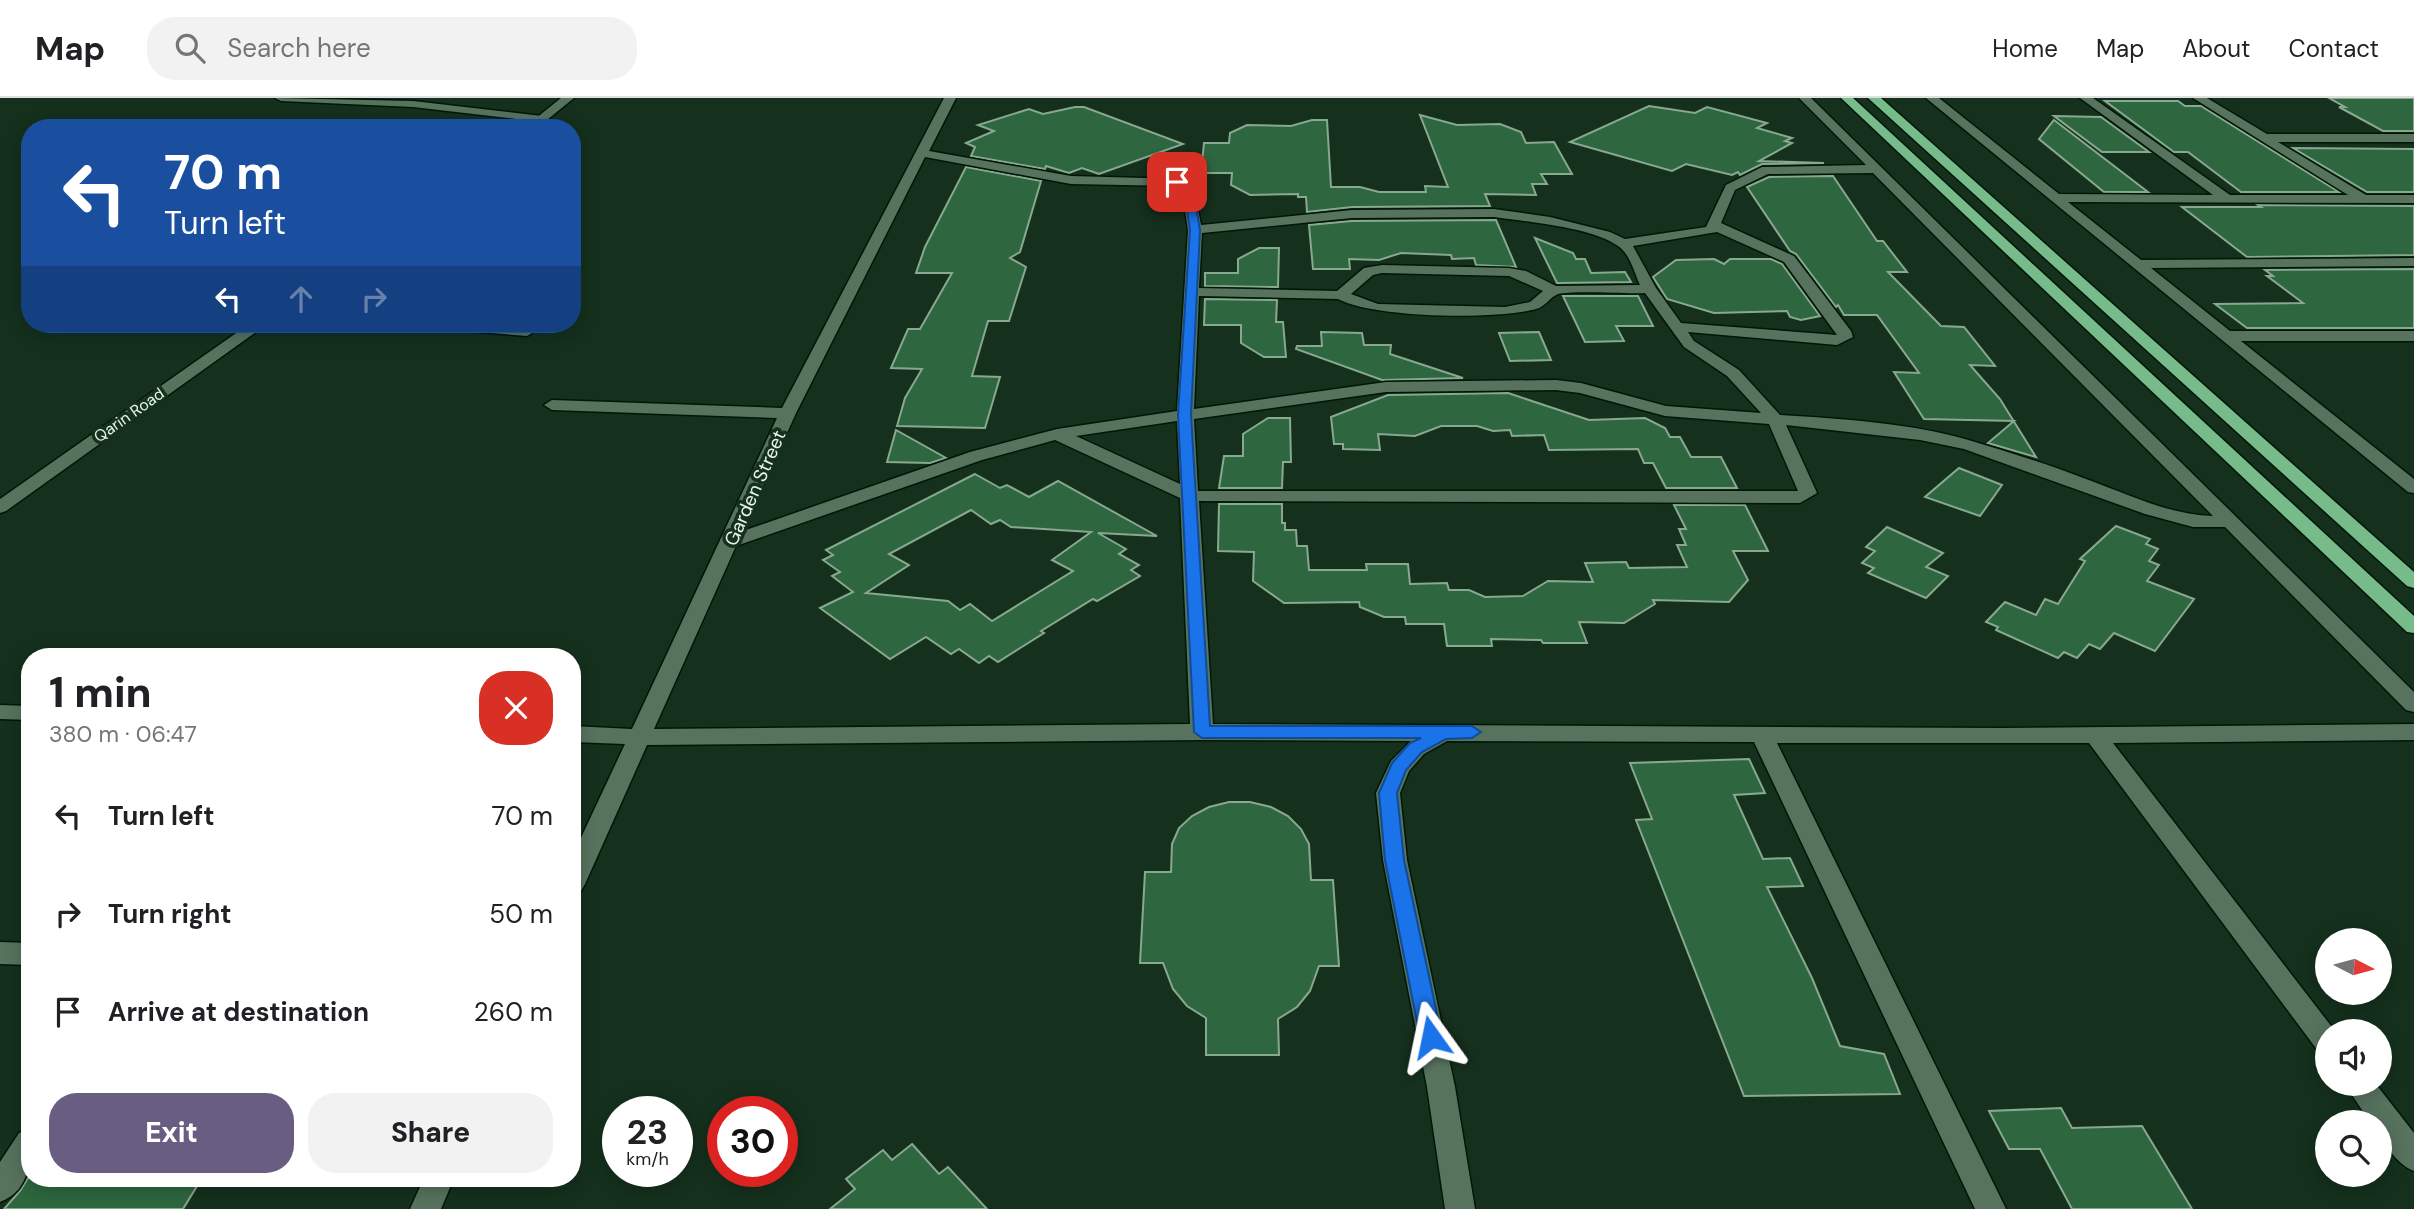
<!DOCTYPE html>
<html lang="en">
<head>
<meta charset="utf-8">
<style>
	:root { --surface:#fff; --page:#f2f2f2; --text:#202124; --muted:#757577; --line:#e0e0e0; --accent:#695d81 }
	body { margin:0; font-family:"DM Sans",sans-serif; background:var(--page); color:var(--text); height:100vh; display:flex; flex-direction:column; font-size:26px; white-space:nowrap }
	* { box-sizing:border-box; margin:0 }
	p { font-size:23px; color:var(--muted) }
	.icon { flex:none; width:38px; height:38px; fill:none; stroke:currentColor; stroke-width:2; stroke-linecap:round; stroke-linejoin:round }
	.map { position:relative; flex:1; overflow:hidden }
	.drawer { position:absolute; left:21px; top:550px; width:560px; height:539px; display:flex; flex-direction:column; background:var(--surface); border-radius:28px; box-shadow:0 4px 18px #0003 }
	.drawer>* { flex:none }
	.top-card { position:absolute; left:21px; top:21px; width:560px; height:214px; border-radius:28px; box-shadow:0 4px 18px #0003; background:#1a4fa0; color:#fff; overflow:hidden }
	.needle { width:46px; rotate:96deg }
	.tools { position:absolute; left:2315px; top:830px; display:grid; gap:14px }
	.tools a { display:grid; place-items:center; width:77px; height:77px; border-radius:50%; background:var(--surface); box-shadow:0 4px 18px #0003; font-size:35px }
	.speed { position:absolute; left:602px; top:998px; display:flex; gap:14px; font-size:35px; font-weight:700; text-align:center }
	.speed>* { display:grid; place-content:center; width:91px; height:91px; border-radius:50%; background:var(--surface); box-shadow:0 4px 18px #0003; line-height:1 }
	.speed small { font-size:18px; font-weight:400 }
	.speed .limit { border:10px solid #d22; background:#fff; color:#111 }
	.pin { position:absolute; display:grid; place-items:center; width:60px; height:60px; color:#fff; margin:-30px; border-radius:14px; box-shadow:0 4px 10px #0006 }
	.me { position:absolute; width:77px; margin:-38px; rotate:348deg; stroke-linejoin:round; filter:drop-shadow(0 0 5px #0008) }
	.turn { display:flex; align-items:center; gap:24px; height:147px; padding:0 28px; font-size:32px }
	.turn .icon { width:91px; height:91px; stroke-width:2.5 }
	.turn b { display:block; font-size:49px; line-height:60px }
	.lanes { display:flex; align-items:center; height:66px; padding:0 28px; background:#0003; justify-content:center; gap:35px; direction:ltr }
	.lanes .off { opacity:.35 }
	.round { display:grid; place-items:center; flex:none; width:74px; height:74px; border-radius:28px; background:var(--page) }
	.headline { display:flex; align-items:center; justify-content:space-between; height:119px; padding:0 28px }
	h1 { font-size:42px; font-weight:800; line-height:52px }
	.primary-button { display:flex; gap:14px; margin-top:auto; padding:14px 28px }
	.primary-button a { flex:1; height:80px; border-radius:28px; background:var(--accent); color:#fff; font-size:28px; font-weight:800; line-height:80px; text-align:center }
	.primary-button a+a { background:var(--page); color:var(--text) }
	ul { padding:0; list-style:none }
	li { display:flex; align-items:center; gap:21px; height:98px; padding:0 28px }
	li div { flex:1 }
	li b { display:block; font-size:26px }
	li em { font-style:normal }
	header { display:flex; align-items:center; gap:42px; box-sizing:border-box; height:98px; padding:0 35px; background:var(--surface); border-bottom:2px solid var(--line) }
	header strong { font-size:33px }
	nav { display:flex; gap:38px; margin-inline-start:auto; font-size:24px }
	.search { width:490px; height:63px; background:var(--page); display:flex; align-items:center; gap:18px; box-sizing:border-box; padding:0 24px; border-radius:28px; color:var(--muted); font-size:26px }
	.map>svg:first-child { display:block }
	.building { fill:#2d663f; stroke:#89a890; stroke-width:2; fill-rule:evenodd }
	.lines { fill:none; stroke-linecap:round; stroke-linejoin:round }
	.street-casing { stroke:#001707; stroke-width:3 }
	.secondary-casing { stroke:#001707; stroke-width:3 }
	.highway-casing { stroke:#001707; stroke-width:3 }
	.street { fill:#57735e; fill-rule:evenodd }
	.secondary { fill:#57735e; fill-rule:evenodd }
	.highway { fill:#76bb89; fill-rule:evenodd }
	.route { fill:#1a73e8; stroke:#114b97; stroke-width:2 }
	.labels { text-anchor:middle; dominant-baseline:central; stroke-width:7; stroke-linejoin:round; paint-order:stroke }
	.far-street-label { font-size:16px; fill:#e4f4e8; stroke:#15301d }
	.street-label { font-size:19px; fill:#e4f4e8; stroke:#15301d }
</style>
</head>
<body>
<header>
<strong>Map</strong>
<div class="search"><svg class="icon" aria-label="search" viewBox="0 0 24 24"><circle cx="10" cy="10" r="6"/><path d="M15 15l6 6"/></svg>Search here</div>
<nav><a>Home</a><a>Map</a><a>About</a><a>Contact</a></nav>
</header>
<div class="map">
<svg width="2414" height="1111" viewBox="0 0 2414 1111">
	<rect width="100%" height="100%" fill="#15301d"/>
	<!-- building -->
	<g class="building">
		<path d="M2329,0H2414V33H2383L2339,9H2345Z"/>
		<path d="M2105,3H2178L2185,8H2201L2339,94H2241L2188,54H2174Z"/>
		<path d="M1649,8L1695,15L1707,9L1767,25L1757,30L1792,40L1785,43L1792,45L1759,63L1824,65L1762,66L1740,77L1738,74L1732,77L1686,66L1672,73L1570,44Z"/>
		<path d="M1075,9H1084L1183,46L1099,76L1082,70L1069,75L1046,68L1045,71L971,58L975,49L966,45L994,33L978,27L1029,11L1043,16Z"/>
		<path d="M1420,17L1457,27L1500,26L1521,34L1526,45L1554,44L1572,76H1541L1547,86H1532L1536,97L1485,96L1490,108L1352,109L1307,114L1306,99H1298V96L1250,97L1231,87L1232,75H1201L1204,45H1229L1230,35L1247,27L1291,28L1312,22H1327L1331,89H1360L1379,94H1426L1425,88L1448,89Z"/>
		<path d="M2054,18L2101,19L2149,54H2102Z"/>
		<path d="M2054,22L2148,94H2104L2039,41Z"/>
		<path d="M2293,50L2414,51V94H2367Z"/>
		<path d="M966,69L1041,83L1020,154L1010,160L1026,169L1009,223H988L972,278L1000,279L985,330L897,328L905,300L922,271L891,270L908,231H920L952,175H916L925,149Z"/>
		<path d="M1833,78L1877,143H1883L1907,174H1888L1941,228L1964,229L1995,268L1970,267L2000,301L2036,359L1988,345L2014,323L1924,321L1894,274L1919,275L1877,217H1844L1838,207L1836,209L1796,156L1790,153L1747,89L1769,79Z"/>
		<path d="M2258,107L2414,108V157L2247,159L2182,109H2261Z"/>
		<path d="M1496,122L1516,169L1476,167L1474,160L1452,161L1451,157L1401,155L1379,162L1349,161L1350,171H1313L1309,127L1352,123Z"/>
		<path d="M1535,140L1573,155L1576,161H1585L1591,175L1625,174L1631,184L1557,185Z"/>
		<path d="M1259,150H1279L1278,189L1205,188V175H1238V161Z"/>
		<path d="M1714,161L1724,166L1730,161H1771L1782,166L1820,218L1801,222L1790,219L1787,213L1714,215L1667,201L1653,179L1676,162Z"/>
		<path d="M2414,171V230H2247L2215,206L2303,205L2267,178H2273L2265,172Z"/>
		<path d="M1563,198H1638L1653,228H1616L1624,243L1585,244Z"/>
		<path d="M1205,201L1277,202L1276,224H1283L1286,259H1264L1241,245V227H1204Z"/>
		<path d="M1321,234L1362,235L1364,247H1391L1390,256L1463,280L1382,282L1296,251L1297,248H1322Z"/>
		<path d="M1539,234L1551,262L1510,263L1499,235Z"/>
		<path d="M1508,295L1589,322L1645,320L1665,330L1670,339H1680L1691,359H1721L1737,390H1666L1653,365H1644L1638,351L1549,352L1544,337L1512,338L1510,332L1493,333L1477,328H1441L1415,338L1378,336L1380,352L1343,351V346H1334L1331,319L1388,297Z"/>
		<path d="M1268,320H1290L1291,364H1283L1282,390H1219L1224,358H1243V336Z"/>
		<path d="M896,332L946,360L930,365L887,364Z"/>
		<path d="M1959,370L2002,387L1980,418L1925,399Z"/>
		<path d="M975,376L1000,390L1007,387L1029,399L1058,383L1157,438L1098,435L1126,451L1119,456L1139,467L1131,472L1140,478L1097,503L1093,501L1041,533L1044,535L998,564L989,558L979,565L959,551L951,556L926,539L890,561L820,510L853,494L832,478L840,474L823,462L833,457L826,452ZM971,412L991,426L1000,422L1011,429L1091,434L1052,462L1073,473L992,523L970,506L960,512L948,503L866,495L909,467L889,456Z"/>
		<path d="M1219,406H1282V425H1285V432H1296L1297,448H1307L1309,472H1367L1366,466H1408L1410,486L1447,485L1449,492H1469L1485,499L1523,498L1548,483L1593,484L1585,465L1626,464L1629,470L1687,469L1677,447H1686L1679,431H1686L1674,407H1745L1768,453H1733L1748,482L1729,504L1653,502L1655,506L1624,525L1579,524L1587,545H1543L1541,542L1491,541L1492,548H1447L1444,526H1406L1405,519H1384L1360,509L1359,504L1284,505L1253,483L1254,454L1218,453Z"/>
		<path d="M2116,428L2150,441L2146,446L2158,451L2149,463L2159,467L2147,483L2194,501L2155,553L2114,535L2100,551L2089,546L2077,560L2064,554L2058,560L1996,532L1998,529L1986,524L2005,504L2036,517L2045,501L2058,506L2085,463L2080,461Z"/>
		<path d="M1887,429L1943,455L1926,469L1948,478L1926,500L1868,475L1874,470L1862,465L1875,453L1866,449Z"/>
		<path d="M1749,661L1765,695L1734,697L1763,761L1790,760L1803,788L1767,789L1812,880L1840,948L1884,956L1900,996L1744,998L1636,722L1652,721L1630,665Z"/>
		<path d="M1229,704H1250L1271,709L1288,718L1301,731L1309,746L1311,782H1333L1339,868H1319L1310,893L1297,909L1278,921L1279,957H1206V920L1187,908L1173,891L1163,865H1140L1145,774H1171L1172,746L1179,730L1192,718L1209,709Z"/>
		<path d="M2061,1010L2072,1030L2142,1028L2192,1111H2072L2040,1051H2009L1989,1013Z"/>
		<path d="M912,1046L939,1076L948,1069L987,1111H830L855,1091L846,1081L883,1052L892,1062Z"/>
		<path d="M28,1080H202L183,1111H4L20,1093Z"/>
	</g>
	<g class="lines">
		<!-- street casing -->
		<g class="street-casing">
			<g id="street">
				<path d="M275,0L413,3L542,18L548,21L542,24L413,9L281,3Z"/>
				<path d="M944,0H956L929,53L1071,78L1181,81L1194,91L1201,127L1352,112L1494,111L1550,119L1610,134L1625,141L1706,129L1726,87L1762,69L1866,67L1799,0H1811L2414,594V614L2406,612L2225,429H2193L2145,416L1964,351L1920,342L1786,327L1817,395L1800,405L1199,403L1213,626L1999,630L2414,626V642L2113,645L2335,933H2328V957L2318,953L2089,645H1777L2006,1111H1975L1754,644L1447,643L1424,656L1409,673L1400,695L1407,762L1455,989L1475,1111H1445L1427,989L1383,762L1376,695L1391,663L1411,643L1202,642L647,647L585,786L581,793L572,796V759L625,646L572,644V628L632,631L777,320L552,312L544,307L552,302L782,310ZM925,59L1071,86L1174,88L1182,93L1188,132L1177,313L1057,331L970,354L743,433L796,315ZM1873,75L2213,418C2169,417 2128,396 2086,381C2050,367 2012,355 1975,344C1914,325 1844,321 1780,317L1739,272L1694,243L1688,234L1837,247L1853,239L1851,233L1794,158L1721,125L1735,92L1768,76ZM1494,119C1527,124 1592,129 1618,148C1630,156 1634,174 1640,187L1556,188L1526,173L1509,170L1382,167L1364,170L1337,193L1199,190L1202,135L1352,120ZM1717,134L1784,164L1837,237L1681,225L1656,190L1633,148ZM1382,175L1509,178L1543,193L1530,204L1505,209L1378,206L1351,196L1373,177ZM1645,195L1684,249L1727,278L1761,315L1666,308L1581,285L1556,282L1386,284L1194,311L1199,198L1338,201C1373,220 1496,222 1536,211C1545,209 1550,199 1558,196C1574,192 1625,196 1645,195ZM1556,292L1580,295L1665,318L1769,326L1798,393H1198L1194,321L1386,294ZM1177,323L1180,386L1076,338ZM1055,342L1180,400L1190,626L654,631L736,448L982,362Z"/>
				<path d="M1926,0H1939L2059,96L2213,97L2080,0H2093L2230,97H2348L2193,0H2207L2267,36H2414V44H2278L2366,97H2414V105L2068,104L2141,162L2414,160V168L2151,170L2230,233H2414V243H2241L2414,381V395L2408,394Z"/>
				<path d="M433,226C453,225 521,221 535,233L527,238L441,231Z"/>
				<path d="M0,607L30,608V622L0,621Z"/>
				<path d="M0,844L30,845V867L0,866Z"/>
				<path d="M2344,985H2375L2414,1035V1073C2396,1066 2380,1043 2380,1024H2370Z"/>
				<path d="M30,1032C30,1060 32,1092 0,1104V1064L19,1035Z"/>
				<path d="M424,1080H454L441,1111H410Z"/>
			</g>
		</g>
		<!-- secondary casing -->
		<g class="secondary-casing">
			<g id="secondary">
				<path d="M561,0H574L537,30H524Z"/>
				<path d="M249,226H267L6,413L0,415V401Z"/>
			</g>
		</g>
		<!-- highway casing -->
		<g class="highway-casing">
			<g id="highway">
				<path d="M1841,0H1853L2414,518V535L2407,534Z"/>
				<path d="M1868,0H1881L2414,474V490L2407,488Z"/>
			</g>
		</g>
		<!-- street -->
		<use href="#street" class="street"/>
		<!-- secondary -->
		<use href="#secondary" class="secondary"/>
		<!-- highway -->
		<use href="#highway" class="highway"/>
	</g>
	<!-- route -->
	<path class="route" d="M1177,81L1193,91L1200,132L1191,317L1210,628H1472L1481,634L1472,640L1446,641L1422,654L1406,672L1397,695L1404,762L1442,939L1438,945L1431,948L1424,945L1420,939L1385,762L1379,695L1392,665L1410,645L1421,640H1202L1194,634L1178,317L1190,132L1184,92L1172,84Z"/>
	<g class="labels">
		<!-- far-street labels -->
		<g class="far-street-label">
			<text transform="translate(129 317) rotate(-35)">Qarin Road</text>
		</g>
		<!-- street labels -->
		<g class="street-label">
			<text transform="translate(755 390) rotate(-66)">Garden Street</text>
		</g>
	</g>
</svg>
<div class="tools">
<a><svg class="needle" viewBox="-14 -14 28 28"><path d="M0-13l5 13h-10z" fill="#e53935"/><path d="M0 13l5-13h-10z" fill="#757577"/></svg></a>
<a><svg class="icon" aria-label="sound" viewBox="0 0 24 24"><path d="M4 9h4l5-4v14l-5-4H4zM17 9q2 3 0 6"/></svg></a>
<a><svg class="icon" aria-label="search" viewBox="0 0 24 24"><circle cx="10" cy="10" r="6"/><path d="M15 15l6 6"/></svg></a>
</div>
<div class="speed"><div>23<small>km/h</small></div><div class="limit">30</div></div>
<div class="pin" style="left:1177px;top:84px;background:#d93025"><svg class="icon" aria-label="arrive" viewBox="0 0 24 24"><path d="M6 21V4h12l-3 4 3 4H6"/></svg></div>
<svg class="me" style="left:1431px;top:939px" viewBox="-20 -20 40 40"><path d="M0-17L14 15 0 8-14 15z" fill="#1a73e8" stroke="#fff" stroke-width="4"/></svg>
<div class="top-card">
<div class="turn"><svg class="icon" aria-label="left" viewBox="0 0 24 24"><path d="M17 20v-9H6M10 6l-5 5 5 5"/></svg><div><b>70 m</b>Turn left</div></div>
<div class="lanes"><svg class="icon" aria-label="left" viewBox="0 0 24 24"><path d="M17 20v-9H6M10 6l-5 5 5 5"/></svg><svg class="icon off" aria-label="ahead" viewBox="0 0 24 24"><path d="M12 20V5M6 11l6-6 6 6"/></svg><svg class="icon off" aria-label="right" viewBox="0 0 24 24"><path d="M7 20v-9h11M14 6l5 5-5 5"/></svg></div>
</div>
<section class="drawer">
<div class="headline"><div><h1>1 min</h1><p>380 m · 06:47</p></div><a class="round" style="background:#d93025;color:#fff"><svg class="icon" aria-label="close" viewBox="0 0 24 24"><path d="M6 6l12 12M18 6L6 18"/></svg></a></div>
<ul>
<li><svg class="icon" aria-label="left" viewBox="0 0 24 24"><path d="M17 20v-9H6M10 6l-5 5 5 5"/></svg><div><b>Turn left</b></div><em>70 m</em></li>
<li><svg class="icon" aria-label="right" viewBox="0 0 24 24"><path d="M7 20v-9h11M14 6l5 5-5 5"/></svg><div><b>Turn right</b></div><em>50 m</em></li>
<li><svg class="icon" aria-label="arrive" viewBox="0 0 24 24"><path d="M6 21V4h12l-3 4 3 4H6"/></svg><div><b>Arrive at destination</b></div><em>260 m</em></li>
</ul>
<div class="primary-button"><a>Exit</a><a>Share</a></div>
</section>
</div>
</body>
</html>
